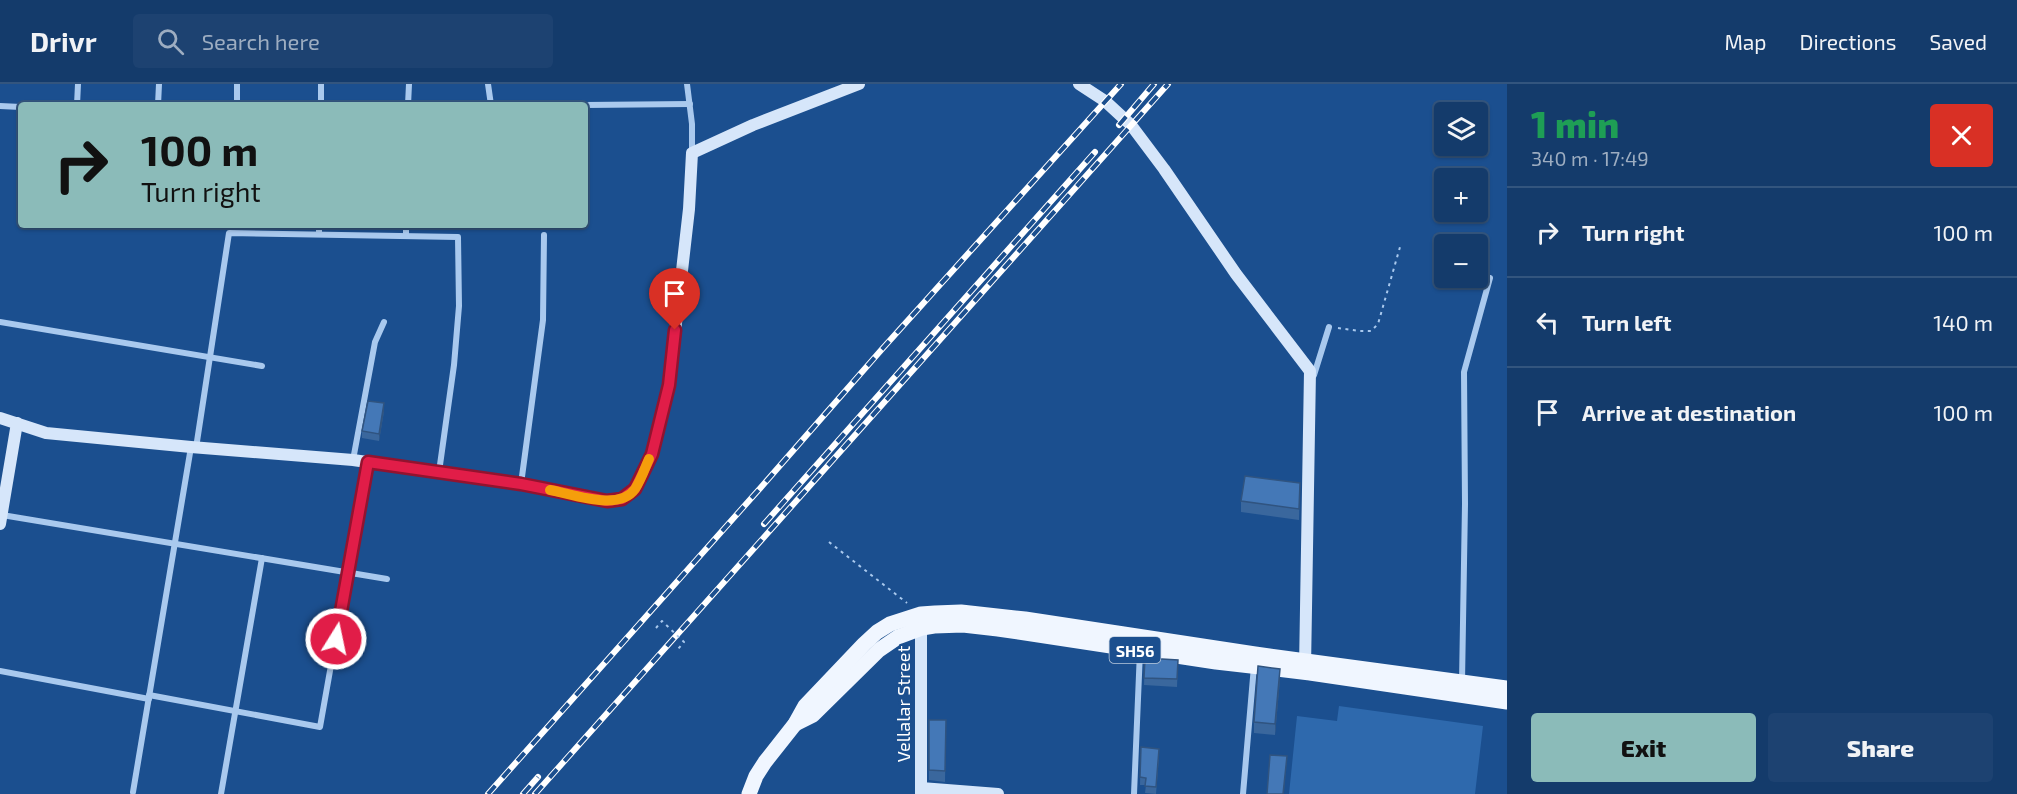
<!DOCTYPE html>
<html lang="en">
<head>
<meta charset="utf-8">
<style>
	:root { --surface:#143b6b; --page:#1d4271; --text:#f1f3f6; --muted:#9dadc1; --line:#33557e; --accent:#8bbbb9 }
	body { margin:0; font-family:"Exo 2",sans-serif; background:var(--page); color:var(--text); height:100vh; display:flex; flex-direction:column; font-size:22px; white-space:nowrap }
	* { box-sizing:border-box; margin:0 }
	p { font-size:20px; color:var(--muted) }
	.icon { flex:none; width:33px; height:33px; fill:none; stroke:currentColor; stroke-width:2; stroke-linecap:round; stroke-linejoin:round }
	.map { position:relative; flex:1; overflow:hidden }
	.sheet { display:flex; flex-direction:column; background:var(--surface); width:510px }
	.sheet>* { flex:none }
	.top-card { position:absolute; left:18px; top:18px; width:570px; height:126px; border-radius:6px; box-shadow:0 2px 4px #0004,0 0 0 2px var(--line); background:#8bbbb9; color:#111; overflow:hidden }
	.fabs { position:absolute; left:1434px; top:18px; display:grid; gap:12px }
	.fabs a { display:grid; place-items:center; width:54px; height:54px; border-radius:6px; background:var(--surface); box-shadow:0 2px 4px #0004,0 0 0 2px var(--line); font-size:30px }
	.pin { position:absolute; display:grid; place-items:center; width:51px; height:51px; color:#fff; margin:-62px -26px; border-radius:50% 50% 50% 0; rotate:-45deg; box-shadow:0 0 6px #0007 }
	.pin .icon { rotate:45deg }
	.me { position:absolute; width:66px; margin:-33px; rotate:10deg; stroke-linejoin:round; filter:drop-shadow(0 0 4px #0008) }
	.turn { display:flex; align-items:center; gap:21px; height:126px; padding:0 24px; font-size:27px }
	.turn .icon { width:78px; height:78px; stroke-width:2.5 }
	.turn b { display:block; font-size:42px; line-height:51px }
	.round { display:grid; place-items:center; flex:none; width:63px; height:63px; border-radius:6px; background:var(--page) }
	.headline { display:flex; align-items:center; justify-content:space-between; height:102px; padding:0 24px }
	h1 { font-size:36px; font-weight:800; line-height:45px; color:#1e9e55 }
	.cta { display:flex; gap:12px; margin-top:auto; padding:12px 24px }
	.cta a { flex:1; height:69px; border-radius:6px; background:var(--accent); color:#111; font-size:24px; font-weight:800; line-height:69px; text-align:center }
	.cta a+a { background:var(--page); color:var(--text) }
	ul { padding:0; list-style:none }
	li { display:flex; align-items:center; gap:18px; height:90px; padding:0 24px; border-top:2px solid var(--line) }
	li div { flex:1 }
	li b { display:block; font-size:22px }
	li em { font-style:normal }
	header { display:flex; align-items:center; gap:36px; box-sizing:border-box; height:84px; padding:0 30px; background:var(--surface); border-bottom:2px solid var(--line) }
	header strong { font-size:28px }
	nav { display:flex; gap:33px; margin-inline-start:auto; font-size:21px }
	.search { width:420px; height:54px; background:var(--page); display:flex; align-items:center; gap:15px; box-sizing:border-box; padding:0 21px; border-radius:6px; color:var(--muted); font-size:22px }
	main { display:flex; flex:1; min-height:0 }
	.map>svg:first-child { display:block }
	.grass { fill:#2e69ad }
	.lines { fill:none; stroke-linecap:round; stroke-linejoin:round }
	.path { stroke:#a9c9ee; stroke-width:2; stroke-dasharray:3 4.5; stroke-linecap:butt }
	.street { stroke:#a9c9ee; stroke-width:6 }
	.secondary { stroke:#d6e6fa; stroke-width:12 }
	.primary { stroke:#f0f6ff; stroke-width:15 }
	.rail-casing { stroke:#fff; stroke-width:6 }
	.rail { stroke:#1b4f8f; stroke-width:4; stroke-dasharray:11; stroke-linecap:butt }
	.path-bridge { stroke:#a9c9ee; stroke-width:2; stroke-dasharray:3 4.5; stroke-linecap:butt }
	.wall { fill:#3a679d }
	.shaded-wall { fill:#305480 }
	.building { fill:#4478b7; stroke:#305480; stroke-width:1.5 }
	.route-casing { stroke:#92132f; stroke-width:15 }
	.route { stroke:#e11d48; stroke-width:10 }
	.slow { stroke:#f59e0b; stroke-width:10 }
	.labels { text-anchor:middle; dominant-baseline:central; stroke-width:4.5; stroke-linejoin:round; paint-order:stroke }
	.shield { fill:#1b4f8f; stroke:#bbcadd; stroke-width:1.5 }
	.shield-label { font-size:16px; font-weight:bold; fill:#fff }
	.street-label { font-size:18px; fill:#fff; stroke:#1b4f8f }
</style>
</head>
<body>
<header>
<strong>Drivr</strong>
<div class="search"><svg class="icon" aria-label="search" viewBox="0 0 24 24"><circle cx="10" cy="10" r="6"/><path d="M15 15l6 6"/></svg>Search here</div>
<nav><a>Map</a><a>Directions</a><a>Saved</a></nav>
</header>
<main>
<div class="map">
<svg width="1507" height="710" viewBox="0 0 1507 710">
	<rect width="100%" height="100%" fill="#1b4f8f"/>
	<!-- grass -->
	<path class="grass" d="M1339,622L1483,642L1475,710H1289L1297,632L1337,637Z"/>
	<g class="lines">
		<!-- path -->
		<g class="path">
			<path d="M1338,244L1360,247H1371L1378,240L1400,163"/>
			<path d="M829,458L907,519"/>
		</g>
		<!-- street -->
		<g class="street">
			<path d="M488,0L491,21"/>
			<path d="M687,0L692,40V68"/>
			<path d="M77,21L78,0"/>
			<path d="M158,21L159,0"/>
			<path d="M237,21V0"/>
			<path d="M321,21V0"/>
			<path d="M408,21L409,0"/>
			<path d="M585,21L690,20"/>
			<path d="M0,22L21,23"/>
			<path d="M152,142V141"/>
			<path d="M319,150V141"/>
			<path d="M406,152V141"/>
			<path d="M0,238L262,282"/>
			<path d="M1314,291L1329,243"/>
			<path d="M196,364L229,149L458,153L459,222L454,281L439,388"/>
			<path d="M353,376L375,258L384,238"/>
			<path d="M521,400L543,236L544,151"/>
			<path d="M2,431L387,495"/>
			<path d="M0,587L149,615"/>
			<path d="M1462,598L1465,420L1464,288L1490,194"/>
			<path d="M149,611L320,643L367,379"/>
			<path d="M133,708L191,363"/>
			<path d="M221,710L262,474"/>
			<path d="M1134,710L1140,567"/>
			<path d="M1243,710L1254,582"/>
		</g>
		<!-- secondary -->
		<g class="secondary">
			<path d="M1079,0L1105,17L1131,41L1164,85L1236,190L1310,287L1305,584"/>
			<path d="M0,334L46,349L191,363L353,376L521,400L607,417L622,415L635,405L652,370L669,301L689,125L692,69L753,41L859,0"/>
			<path d="M0,440L17,339"/>
			<path d="M921,704L998,710"/>
			<path d="M921,710V538"/>
		</g>
		<!-- primary -->
		<g class="primary">
			<path d="M795,640L813,631L879,566L898,553L922,544L934,542L963,541L998,545L1216,578L1310,589L1507,618"/>
			<path d="M749,710L756,692L765,678L795,640L805,622L864,560L877,548L890,540L921,530L935,529L961,528L1025,535L1255,570L1507,604"/>
		</g>
		<!-- rail casing -->
		<g class="rail-casing">
			<g id="rail">
				<path d="M1119,41L1154,0"/>
				<path d="M764,440L1095,68"/>
				<path d="M488,710L763,401L883,264L1121,0"/>
				<path d="M523,710L538,693"/>
				<path d="M535,710L1168,0"/>
			</g>
		</g>
		<!-- rail -->
		<use href="#rail" class="rail"/>
		<!-- path-bridge -->
		<path class="path-bridge" d="M656,544L662,537L684,558L678,565"/>
	</g>
	<!-- wall -->
	<g class="wall">
		<path d="M384,327L379,357L362,354V347Z"/>
		<path d="M1300,399L1299,436L1241,428V417Z"/>
		<path d="M1145,574L1178,576L1177,603L1144,601Z"/>
		<path d="M1280,595L1275,651L1254,649V638Z"/>
		<path d="M929,636H946L945,698L929,696Z"/>
		<path d="M1141,663L1159,672L1156,710L1145,709L1146,701H1140Z"/>
	</g>
	<!-- shaded-wall -->
	<g class="shaded-wall">
		<path d="M384,319V327L379,357V350Z"/>
		<path d="M1280,585V595L1275,651V640Z"/>
		<path d="M1287,672L1284,710H1283Z"/>
	</g>
	<!-- building -->
	<g class="building">
		<path d="M368,317L384,319L379,350L362,347Z"/>
		<path d="M1245,392L1300,399L1299,425L1241,417Z"/>
		<path d="M1145,574L1178,576L1177,595L1144,594Z"/>
		<path d="M1258,582L1280,585L1275,640L1254,638Z"/>
		<path d="M929,636H946L945,687L929,686Z"/>
		<path d="M1141,663L1159,665L1156,703L1145,702L1146,694L1140,693Z"/>
		<path d="M1270,671L1287,672L1283,710H1267Z"/>
	</g>
	<g class="lines">
		<!-- route casing -->
		<g class="route-casing">
			<path id="route" d="M336,555L368,378L521,400L607,417L622,415L635,405L652,370L669,301L675,246"/>
		</g>
		<!-- route -->
		<use href="#route" class="route"/>
		<!-- slow -->
		<path class="slow" d="M550,406C573,410 619,428 635,405C641,396 645,384 649,375"/>
	</g>
	<g class="labels">
		<!-- shield labels -->
		<rect class="shield" x="1109.5" y="553" width="51" height="26" rx="4.5"/>
		<g class="shield-label">
			<text x="1135" y="566">SH56</text>
		</g>
		<!-- street labels -->
		<g class="street-label">
			<text transform="translate(903 620) rotate(-90)">Vellalar Street</text>
		</g>
	</g>
</svg>
<div class="fabs">
<a><svg class="icon" aria-label="layers" viewBox="0 0 24 24"><path d="M12 4l9 5-9 5-9-5zM3 14l9 5 9-5"/></svg></a>
<a>+</a>
<a>−</a>
</div>
<div class="pin" style="left:675px;top:246px;background:#d93025"><svg class="icon" aria-label="arrive" viewBox="0 0 24 24"><path d="M6 21V4h12l-3 4 3 4H6"/></svg></div>
<svg class="me" style="left:336px;top:555px" viewBox="-20 -20 40 40"><circle r="17" fill="#e11d48" stroke="#fff" stroke-width="3"/><path d="M0-11L8 9 0 5-8 9z" fill="#fff"/></svg>
<div class="top-card">
<div class="turn"><svg class="icon" aria-label="right" viewBox="0 0 24 24"><path d="M7 20v-9h11M14 6l5 5-5 5"/></svg><div><b>100 m</b>Turn right</div></div>
</div>
</div>
<section class="sheet">
<div class="headline"><div><h1>1 min</h1><p>340 m · 17:49</p></div><a class="round" style="background:#d93025;color:#fff"><svg class="icon" aria-label="close" viewBox="0 0 24 24"><path d="M6 6l12 12M18 6L6 18"/></svg></a></div>
<ul>
<li><svg class="icon" aria-label="right" viewBox="0 0 24 24"><path d="M7 20v-9h11M14 6l5 5-5 5"/></svg><div><b>Turn right</b></div><em>100 m</em></li>
<li><svg class="icon" aria-label="left" viewBox="0 0 24 24"><path d="M17 20v-9H6M10 6l-5 5 5 5"/></svg><div><b>Turn left</b></div><em>140 m</em></li>
<li><svg class="icon" aria-label="arrive" viewBox="0 0 24 24"><path d="M6 21V4h12l-3 4 3 4H6"/></svg><div><b>Arrive at destination</b></div><em>100 m</em></li>
</ul>
<div class="cta"><a>Exit</a><a>Share</a></div>
</section>
</main>
</body>
</html>
